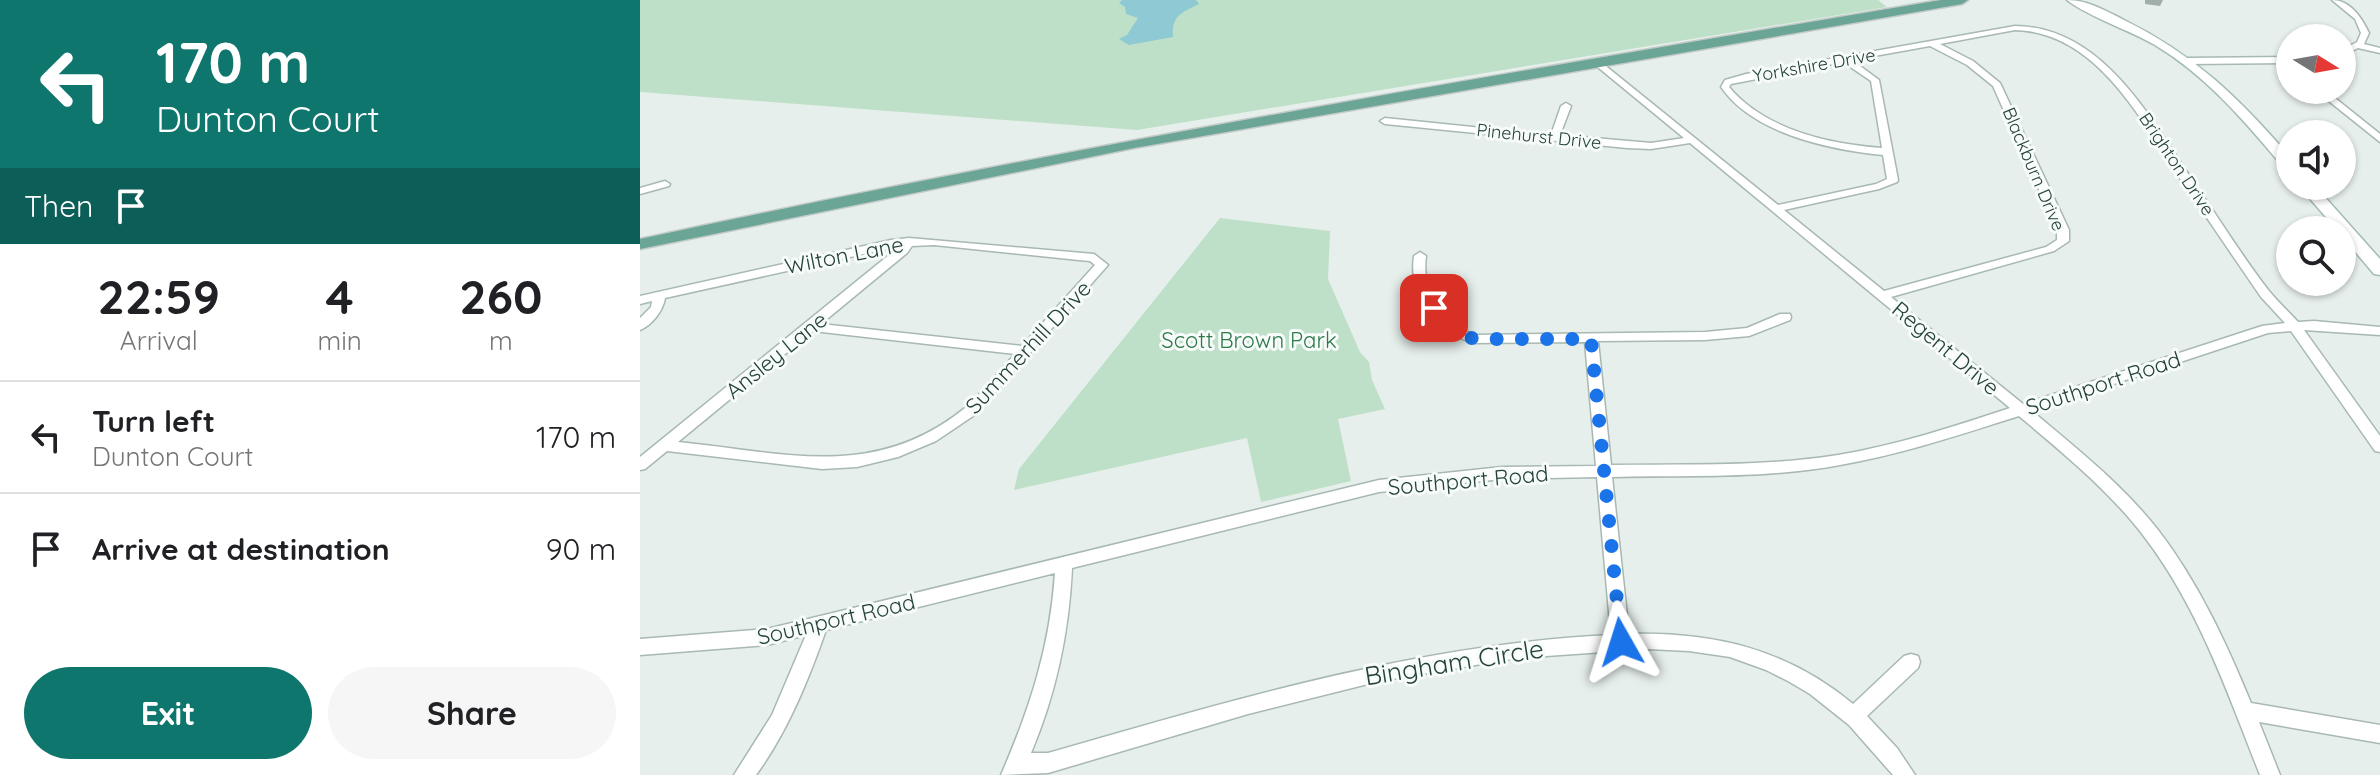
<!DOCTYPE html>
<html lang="en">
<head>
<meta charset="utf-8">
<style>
	:root { --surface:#fff; --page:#f6f6f6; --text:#202124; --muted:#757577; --line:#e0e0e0; --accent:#0f766e }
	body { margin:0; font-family:Quicksand,sans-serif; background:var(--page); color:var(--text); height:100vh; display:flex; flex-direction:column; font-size:30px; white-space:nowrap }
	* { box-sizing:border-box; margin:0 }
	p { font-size:26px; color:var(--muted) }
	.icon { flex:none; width:44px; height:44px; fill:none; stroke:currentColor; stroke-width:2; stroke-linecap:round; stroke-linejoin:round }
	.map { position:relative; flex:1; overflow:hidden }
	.side { display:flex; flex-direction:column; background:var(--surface); width:640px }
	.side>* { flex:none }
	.hud { background:#0f766e; color:#fff; overflow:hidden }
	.needle { width:52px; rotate:101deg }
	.tools { position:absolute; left:1636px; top:24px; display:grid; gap:16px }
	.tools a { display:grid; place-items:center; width:80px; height:80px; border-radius:50%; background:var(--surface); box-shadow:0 2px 6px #0004; font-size:40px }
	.pin { position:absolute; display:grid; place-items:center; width:68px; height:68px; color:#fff; margin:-34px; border-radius:16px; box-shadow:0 4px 12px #0006 }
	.me { position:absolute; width:88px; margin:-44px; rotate:354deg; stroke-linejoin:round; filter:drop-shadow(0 0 6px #0008) }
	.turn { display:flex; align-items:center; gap:28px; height:168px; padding:0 24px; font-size:36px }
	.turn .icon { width:104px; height:104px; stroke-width:2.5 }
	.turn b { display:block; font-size:56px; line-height:68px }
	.then { display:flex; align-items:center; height:76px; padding:0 24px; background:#0003; gap:16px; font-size:30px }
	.eta { display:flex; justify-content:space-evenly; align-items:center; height:136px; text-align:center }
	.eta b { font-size:48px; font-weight:700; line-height:56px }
	.action { display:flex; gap:16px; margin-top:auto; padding:16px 24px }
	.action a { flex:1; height:92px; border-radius:48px; background:var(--accent); color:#fff; font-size:32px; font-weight:700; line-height:92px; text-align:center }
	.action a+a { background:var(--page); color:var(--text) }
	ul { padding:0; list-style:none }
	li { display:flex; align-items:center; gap:24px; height:112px; padding:0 24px; border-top:2px solid var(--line) }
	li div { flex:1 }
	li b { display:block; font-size:30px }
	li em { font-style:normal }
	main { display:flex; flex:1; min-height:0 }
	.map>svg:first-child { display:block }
	.green { fill:#bfe0c8 }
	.water { fill:#8ec9d4 }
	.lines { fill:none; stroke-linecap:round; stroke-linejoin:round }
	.street-casing { stroke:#a8b8b2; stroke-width:3 }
	.secondary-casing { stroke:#a4bbb3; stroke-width:3 }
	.primary-casing { stroke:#c2cac8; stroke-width:3 }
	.street { fill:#fff; fill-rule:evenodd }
	.secondary { fill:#fff; fill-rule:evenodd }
	.primary { fill:#6aa596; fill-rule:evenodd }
	.wall { fill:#a1aea9 }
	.route { stroke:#1a73e8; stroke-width:14; stroke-dasharray:0 25.2 }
	.labels { text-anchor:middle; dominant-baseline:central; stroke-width:6; stroke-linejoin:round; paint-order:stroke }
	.far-street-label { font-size:18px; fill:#24423a; stroke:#f7fbf9 }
	.street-label { font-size:22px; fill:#24423a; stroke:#f7fbf9 }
	.park-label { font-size:22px; fill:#2d7a4b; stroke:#f7fbf9 }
	.near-street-label { font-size:26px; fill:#24423a; stroke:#f7fbf9 }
</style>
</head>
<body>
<main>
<section class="side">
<div class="hud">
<div class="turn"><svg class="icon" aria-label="left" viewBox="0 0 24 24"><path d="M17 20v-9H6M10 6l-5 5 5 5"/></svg><div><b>170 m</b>Dunton Court</div></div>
<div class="then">Then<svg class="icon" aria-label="arrive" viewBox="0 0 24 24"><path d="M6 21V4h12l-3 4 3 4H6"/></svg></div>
</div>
<div class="eta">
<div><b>22:59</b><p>Arrival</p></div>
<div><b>4</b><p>min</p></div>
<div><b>260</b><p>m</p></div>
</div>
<ul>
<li><svg class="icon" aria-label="left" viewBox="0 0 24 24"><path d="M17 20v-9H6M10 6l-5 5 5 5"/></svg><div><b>Turn left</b><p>Dunton Court</p></div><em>170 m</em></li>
<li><svg class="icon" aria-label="arrive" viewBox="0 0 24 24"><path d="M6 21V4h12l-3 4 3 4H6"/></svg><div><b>Arrive at destination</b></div><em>90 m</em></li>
</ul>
<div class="action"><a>Exit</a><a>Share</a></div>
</section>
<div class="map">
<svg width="1740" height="775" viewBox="0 0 1740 775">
	<rect width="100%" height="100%" fill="#e6efeb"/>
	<!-- green -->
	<g class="green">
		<path d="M0,0H1238L1247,7L497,130L0,92Z"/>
		<path d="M580,218L690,231L688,279L720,352L729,362L732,380L745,409L698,419L711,481L621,502L607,438L374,490L379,469Z"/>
	</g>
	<!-- water -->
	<path class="water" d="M482,0H556L559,4C543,12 531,15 533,37L489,45L479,39L487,35L498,18L486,14L485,7L479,3Z"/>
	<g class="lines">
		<!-- street casing -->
		<g class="street-casing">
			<g id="street">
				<path d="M1692,0C1710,0 1722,18 1729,33L1724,44L1740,48V53L1718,48L1702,56V50L1717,42L1721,33L1715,19Z"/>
				<path d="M1375,26C1466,27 1514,125 1559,190C1582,223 1604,259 1629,291C1638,302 1649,312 1658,322L1674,321L1740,327V335L1664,330L1740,436V452L1735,451L1651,331L1628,333L1392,411C1436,448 1482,484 1518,530C1558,582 1586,642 1611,703L1740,725V743L1619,722L1640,775H1620C1588,694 1559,609 1506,539C1471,492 1423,453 1379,416C1319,435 1262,454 1200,465C1126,479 1048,475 972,477L989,634C1074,632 1147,649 1213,704L1264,656L1271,654L1278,656L1280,662L1278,668L1227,716L1257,748L1275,775H1253L1209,725L1170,694L1148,681L1126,670L1090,657L1049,651L1008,649L877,658L740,681L608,714L408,773L361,775C390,708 410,647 415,573L186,630C168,681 148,731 116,775H94L132,715L166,635L127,645L0,655V639L127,629L739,480L862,467L956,466L945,342L834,343C796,332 768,296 774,256L780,252L786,256C781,292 802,322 835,335L1065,332L1107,328L1140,314H1150L1151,317L1150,320L1109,336L1065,340L958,341L971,465C1047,464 1123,467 1198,455C1257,445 1313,427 1370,408L1050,143L1011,149L987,148L745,124L740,121L745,118L911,135L921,106L926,103L931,106L920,135L1011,143L1044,138L954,64V60L957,59L1138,205L1236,184L1247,179L1243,155C1191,150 1113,134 1081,87L1085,80L1106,74ZM1375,30C1457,32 1501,120 1541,180C1568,219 1594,258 1621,297L1645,323L1622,326L1383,404L1251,297L1414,251L1429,241V230L1360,83L1333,61L1300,44ZM1290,46L1327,65L1353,86L1417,230V240L1406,247L1244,291L1144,210L1239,189L1257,182L1258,180L1239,80L1212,60ZM1203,62L1231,81L1242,148C1190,144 1125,130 1089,87L1091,84ZM957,477L971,635C778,644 593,700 408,753H391C416,694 429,633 432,568L739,492L862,479Z"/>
				<path d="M1650,57V63L1548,64L1544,61L1548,58Z"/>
				<path d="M1675,90H1685L1740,134V142Z"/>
				<path d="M25,181L30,184L29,186L0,194V188Z"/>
				<path d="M269,238L454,254L468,265L336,414L296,441L258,457L217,467L182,469L27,451L5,469L0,470V457L260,246L25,298C23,311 12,325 0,330V318L11,307L12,301L0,304V296L251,240ZM294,245L439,260L450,261L455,265L382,346L181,324L267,253L272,246ZM173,331L375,354C359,371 343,393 325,408C234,482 142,452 38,442Z"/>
			</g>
		</g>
		<!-- secondary casing -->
		<g class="secondary-casing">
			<g id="secondary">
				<path d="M1427,0C1448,0 1466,11 1484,20C1555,55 1599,98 1650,157V170L1645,169C1605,122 1568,77 1515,45C1489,30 1449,17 1427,0Z"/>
				<path d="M1659,186H1675L1740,259V275L1734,274L1702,236V230H1697Z"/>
			</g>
		</g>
		<!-- primary casing -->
		<g class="primary-casing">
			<path id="primary" d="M1301,0H1328L1322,4L494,148L0,249V239C431,146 866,73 1301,0Z"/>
		</g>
		<!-- street -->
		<use href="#street" class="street"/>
		<!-- secondary -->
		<use href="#secondary" class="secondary"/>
		<!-- primary -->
		<use href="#primary" class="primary"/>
	</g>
	<!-- wall -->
	<path class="wall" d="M1505,0H1523L1520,6L1505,4Z"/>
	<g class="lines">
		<!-- route -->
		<path class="route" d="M794,308L806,327L834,339H951L981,642"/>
	</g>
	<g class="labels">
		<!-- far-street labels -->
		<g class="far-street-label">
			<text transform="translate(1174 65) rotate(-10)">Yorkshire Drive</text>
			<text transform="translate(899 136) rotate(6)">Pinehurst Drive</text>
			<text transform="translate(1537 164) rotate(56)">Brighton Drive</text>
			<text transform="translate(1394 169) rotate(67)">Blackburn Drive</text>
		</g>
		<!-- street labels -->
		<g class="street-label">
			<text transform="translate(204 255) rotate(-11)">Wilton Lane</text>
			<text transform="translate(388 347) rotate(-47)">Summerhill Drive</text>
			<text transform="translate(1306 348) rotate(40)">Regent Drive</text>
			<text transform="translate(136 355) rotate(-39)">Ansley Lane</text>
			<text transform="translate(1463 383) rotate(-18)">Southport Road</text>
			<text transform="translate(828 480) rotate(-5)">Southport Road</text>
			<text transform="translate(196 619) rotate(-13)">Southport Road</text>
		</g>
		<!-- park labels -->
		<g class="park-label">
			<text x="609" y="340">Scott Brown Park</text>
		</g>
		<!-- near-street labels -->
		<g class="near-street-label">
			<text transform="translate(814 662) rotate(-9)">Bingham Circle</text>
		</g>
	</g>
</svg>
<div class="tools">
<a><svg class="needle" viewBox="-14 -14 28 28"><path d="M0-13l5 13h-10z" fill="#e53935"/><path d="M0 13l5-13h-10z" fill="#757577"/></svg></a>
<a><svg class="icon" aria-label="sound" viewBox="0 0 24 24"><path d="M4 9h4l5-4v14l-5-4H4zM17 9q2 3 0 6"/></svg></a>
<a><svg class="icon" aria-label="search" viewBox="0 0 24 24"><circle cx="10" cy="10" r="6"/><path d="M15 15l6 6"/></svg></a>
</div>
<div class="pin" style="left:794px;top:308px;background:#d93025"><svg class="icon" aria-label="arrive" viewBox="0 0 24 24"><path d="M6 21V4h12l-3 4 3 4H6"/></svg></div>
<svg class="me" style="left:981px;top:642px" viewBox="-20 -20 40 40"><path d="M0-17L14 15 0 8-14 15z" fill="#1a73e8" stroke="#fff" stroke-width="4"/></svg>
</div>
</main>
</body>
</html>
